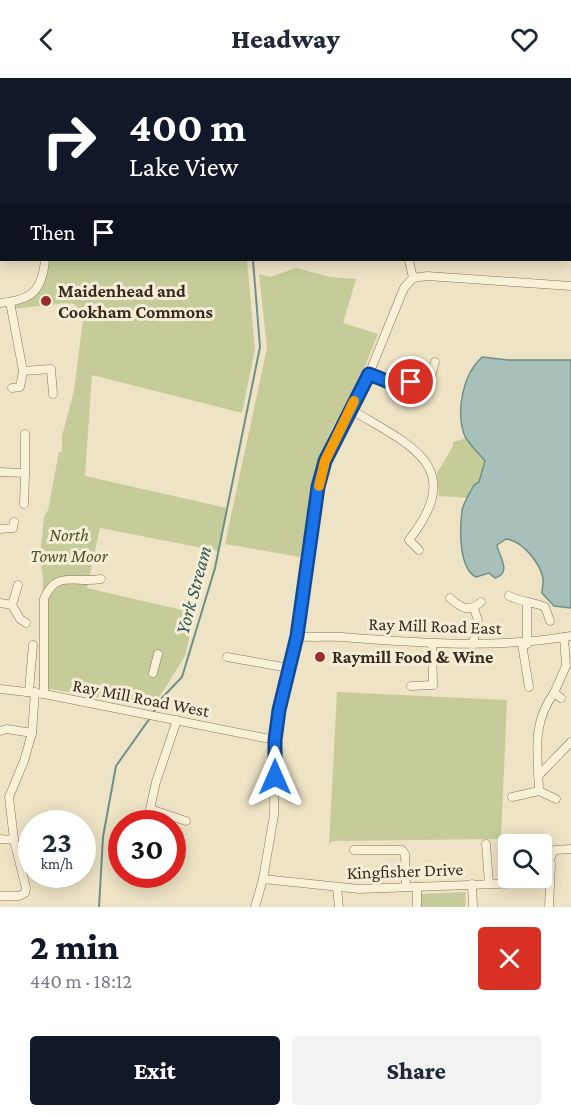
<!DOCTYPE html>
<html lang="en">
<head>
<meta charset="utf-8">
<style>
	:root { --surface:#fff; --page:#f2f2f3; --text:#1f2937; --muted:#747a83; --accent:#111827 }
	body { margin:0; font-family:"Crimson Pro",serif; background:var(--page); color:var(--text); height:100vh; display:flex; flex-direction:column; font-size:22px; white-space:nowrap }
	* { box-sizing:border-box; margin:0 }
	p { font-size:20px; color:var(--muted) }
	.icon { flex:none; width:33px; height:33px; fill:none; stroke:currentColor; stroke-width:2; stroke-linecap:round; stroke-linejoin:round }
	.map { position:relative; height:829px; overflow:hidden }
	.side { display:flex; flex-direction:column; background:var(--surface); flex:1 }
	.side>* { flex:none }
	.banner { position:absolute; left:0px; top:0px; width:572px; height:183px; box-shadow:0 3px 15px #0003; background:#111827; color:#fff; overflow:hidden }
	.fabs { position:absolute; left:498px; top:756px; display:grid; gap:12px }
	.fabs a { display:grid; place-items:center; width:54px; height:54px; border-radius:6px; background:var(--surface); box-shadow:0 3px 15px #0003; font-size:30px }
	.speed { position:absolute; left:18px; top:732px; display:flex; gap:12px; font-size:30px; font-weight:700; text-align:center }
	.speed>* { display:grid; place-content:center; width:78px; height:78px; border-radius:50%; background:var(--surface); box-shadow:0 3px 15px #0003; line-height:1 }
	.speed small { font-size:15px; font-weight:400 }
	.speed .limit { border:9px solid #d22; background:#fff; color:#111 }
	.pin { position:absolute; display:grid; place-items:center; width:51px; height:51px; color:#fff; margin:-26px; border:3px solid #fff; border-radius:50%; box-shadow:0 2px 6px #0007 }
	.me { position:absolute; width:66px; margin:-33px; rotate:0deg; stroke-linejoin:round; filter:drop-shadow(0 0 4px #0008) }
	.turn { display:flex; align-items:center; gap:21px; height:126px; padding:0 30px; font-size:27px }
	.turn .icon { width:78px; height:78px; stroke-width:2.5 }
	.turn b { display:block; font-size:42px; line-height:51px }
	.then { display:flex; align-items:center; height:57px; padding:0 30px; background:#0003; gap:12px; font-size:22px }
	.round { display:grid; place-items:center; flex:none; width:63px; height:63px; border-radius:6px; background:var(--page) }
	.head { display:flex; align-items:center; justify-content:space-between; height:102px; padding:0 30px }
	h1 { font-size:36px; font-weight:800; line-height:45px; color:var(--accent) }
	.primary-button { display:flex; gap:12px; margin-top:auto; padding:12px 30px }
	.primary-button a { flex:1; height:69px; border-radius:6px; background:var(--accent); color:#fff; font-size:24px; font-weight:800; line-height:69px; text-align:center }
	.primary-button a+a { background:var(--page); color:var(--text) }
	header { display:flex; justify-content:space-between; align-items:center; height:78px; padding:0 30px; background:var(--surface); font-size:27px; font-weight:800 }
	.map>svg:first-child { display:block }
	.green { fill:#c5cc99 }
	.water { fill:#a7c1ba; stroke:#6d9088; stroke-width:1.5 }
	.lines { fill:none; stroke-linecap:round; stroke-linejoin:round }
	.stream { stroke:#6d9088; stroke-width:2 }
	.minor-casing { stroke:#89755b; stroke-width:9 }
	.minor { stroke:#f9f0d8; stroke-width:8 }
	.route-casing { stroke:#114b97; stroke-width:15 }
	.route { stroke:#1a73e8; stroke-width:10 }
	.slow { stroke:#f59e0b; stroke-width:10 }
	.poi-dot { fill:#982e2b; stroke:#f5edd5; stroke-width:2 }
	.labels { text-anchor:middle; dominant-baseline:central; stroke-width:6; stroke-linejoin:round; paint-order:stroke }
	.poi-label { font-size:18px; font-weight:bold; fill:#392c1f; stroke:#f5edd5; text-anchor:start }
	.park-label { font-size:18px; font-style:italic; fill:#485526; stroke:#f5edd5 }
	.street-label { font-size:18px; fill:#392c1f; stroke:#f5edd5 }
	.water-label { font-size:20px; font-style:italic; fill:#2e5957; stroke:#f5edd5 }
</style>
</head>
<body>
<header><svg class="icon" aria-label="back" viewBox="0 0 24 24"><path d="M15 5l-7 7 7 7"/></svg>Headway<svg class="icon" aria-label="heart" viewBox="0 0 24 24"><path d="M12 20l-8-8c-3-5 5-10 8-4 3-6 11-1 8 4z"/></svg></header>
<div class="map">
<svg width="571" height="829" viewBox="0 0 571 829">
	<rect width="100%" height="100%" fill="#eee3c5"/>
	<!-- green -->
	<g class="green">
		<path d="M49,182H247L255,271L242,335L92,297L85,398L227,430L218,473L100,450L87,510L195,535L185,578L153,629L39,609L43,500L40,479L44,439L48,432L59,374H62V358L74,313L83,241L82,233L74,226L66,225L12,231L14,226C44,219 44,209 49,182Z"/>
		<path d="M296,190L330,199L356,201L343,245L378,256L361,298L332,350L315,389L300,479L225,466L267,270L259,196L270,199Z"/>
		<path d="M467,360L485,383L479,405L474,407L468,420L439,418L437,395L453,368V364Z"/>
		<path d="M337,614L507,622L501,761L332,763L329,767Z"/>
		<path d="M466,814L465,829H421V816Z"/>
	</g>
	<!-- water -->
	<path class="water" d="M482,279L508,282H571V530L554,528L542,515C542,509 544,505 543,500C539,483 522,463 506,461L497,467C498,477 513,495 495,500L489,495L476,499C458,490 460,449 462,433C463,425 470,415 474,407L479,404L485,383C479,375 467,365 464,356C456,332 463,296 482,279Z"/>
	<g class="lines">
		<!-- stream -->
		<g class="stream">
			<path d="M267,2V0"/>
			<path d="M153,635L160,622L182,599L215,490L260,269L253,182"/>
			<path d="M99,829L103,759L116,688L150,640"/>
		</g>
		<!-- minor casing -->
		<g class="minor-casing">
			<g id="minor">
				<path d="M28,0V2"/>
				<path d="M360,2L361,0"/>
				<path d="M0,97L2,102"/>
				<path d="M409,182L413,200"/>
				<path d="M10,224L23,293L20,309L12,310"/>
				<path d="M0,225C32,222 42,213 45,182"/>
				<path d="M23,293L51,291L53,316"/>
				<path d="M369,296C389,304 407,303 428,308L435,284"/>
				<path d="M350,331C409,367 468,387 409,462L419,472"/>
				<path d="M25,356V395"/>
				<path d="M0,394L25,395L24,426"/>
				<path d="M0,451L13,450L14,444"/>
				<path d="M18,507L12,527L20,541L26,545"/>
				<path d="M509,518C522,524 533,524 545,529L550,543"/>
				<path d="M450,520C461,530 469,535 481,524"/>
				<path d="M0,525L12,527"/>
				<path d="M297,558C312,560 328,558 343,559C420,565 495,571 571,558"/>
				<path d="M473,566L478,542L474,531"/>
				<path d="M522,566L529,609"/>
				<path d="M527,566V526"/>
				<path d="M227,579L289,590"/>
				<path d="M153,595L158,576"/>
				<path d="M411,608L433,607L432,566"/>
				<path d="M0,611L44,616L275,662"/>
				<path d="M29,613L33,567"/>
				<path d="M554,615C531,647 538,675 539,713L556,721"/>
				<path d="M44,616V521C56,491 76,506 101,501"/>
				<path d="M561,620L554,615L566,588L564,559"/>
				<path d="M177,642L156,704L150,731L186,743"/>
				<path d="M0,653L7,651L32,655"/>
				<path d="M538,698L571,664"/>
				<path d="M512,719L539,713"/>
				<path d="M0,761L14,762"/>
				<path d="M486,766L489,805"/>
				<path d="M354,772H402L405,776L406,809"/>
				<path d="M551,779L554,772L571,771"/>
				<path d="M263,801L359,811L548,804"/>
				<path d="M472,806L473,829"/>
				<path d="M337,810L339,829"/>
				<path d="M0,818H19L25,815L26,810L14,762L9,719L24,683L32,655L35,614"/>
				<path d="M255,829L263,801L274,737L275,662L279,632L297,558L318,409L325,383L369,296L404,210L413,200L427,198L571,208"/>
				<path d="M417,829V809"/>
				<path d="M549,829L551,786"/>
			</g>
		</g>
		<!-- minor -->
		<use href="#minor" class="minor"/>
	</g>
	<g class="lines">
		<!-- route casing -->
		<g class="route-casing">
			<path id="route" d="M275,699V662L279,632L297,558L318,409L325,383L369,296L389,304H411"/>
		</g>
		<!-- route -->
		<use href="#route" class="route"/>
		<!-- slow -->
		<path class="slow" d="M319,408L325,383L354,323"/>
	</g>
	<!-- markers -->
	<g class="poi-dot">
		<circle cx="46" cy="223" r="6"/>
		<circle cx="320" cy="579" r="6"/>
	</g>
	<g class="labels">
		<!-- poi labels -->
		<g class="poi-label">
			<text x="58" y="213">Maidenhead and<tspan x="58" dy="21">Cookham Commons</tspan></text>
			<text x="332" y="579">Raymill Food &amp; Wine</text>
		</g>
		<!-- park labels -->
		<g class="park-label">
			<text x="69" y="457">North<tspan x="69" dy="21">Town Moor</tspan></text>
		</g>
		<!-- street labels -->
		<g class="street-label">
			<text transform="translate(435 548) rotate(2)">Ray Mill Road East</text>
			<text transform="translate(141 620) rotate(11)">Ray Mill Road West</text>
			<text transform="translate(405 793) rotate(-2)">Kingfisher Drive</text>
		</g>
		<!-- water labels -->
		<g class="water-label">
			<text transform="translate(193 512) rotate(-75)">York Stream</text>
		</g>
	</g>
</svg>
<div class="fabs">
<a><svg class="icon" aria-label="search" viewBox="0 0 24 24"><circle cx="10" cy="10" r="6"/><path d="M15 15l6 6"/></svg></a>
</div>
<div class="speed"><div>23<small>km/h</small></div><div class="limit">30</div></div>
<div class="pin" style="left:411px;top:304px;background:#d93025"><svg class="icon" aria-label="arrive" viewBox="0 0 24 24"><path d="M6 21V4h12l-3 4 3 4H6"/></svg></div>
<svg class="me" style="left:275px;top:699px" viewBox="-20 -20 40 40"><path d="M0-17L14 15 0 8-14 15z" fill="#1a73e8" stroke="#fff" stroke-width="4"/></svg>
<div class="banner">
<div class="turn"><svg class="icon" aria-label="right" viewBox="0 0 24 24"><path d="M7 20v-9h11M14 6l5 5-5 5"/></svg><div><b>400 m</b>Lake View</div></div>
<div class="then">Then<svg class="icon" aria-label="arrive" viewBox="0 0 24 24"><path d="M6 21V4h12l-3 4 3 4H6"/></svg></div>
</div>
</div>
<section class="side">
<div class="head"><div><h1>2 min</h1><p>440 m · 18:12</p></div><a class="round" style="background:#d93025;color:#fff"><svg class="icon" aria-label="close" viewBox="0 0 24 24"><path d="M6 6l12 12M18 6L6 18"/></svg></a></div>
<div class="primary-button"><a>Exit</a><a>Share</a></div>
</section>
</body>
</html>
